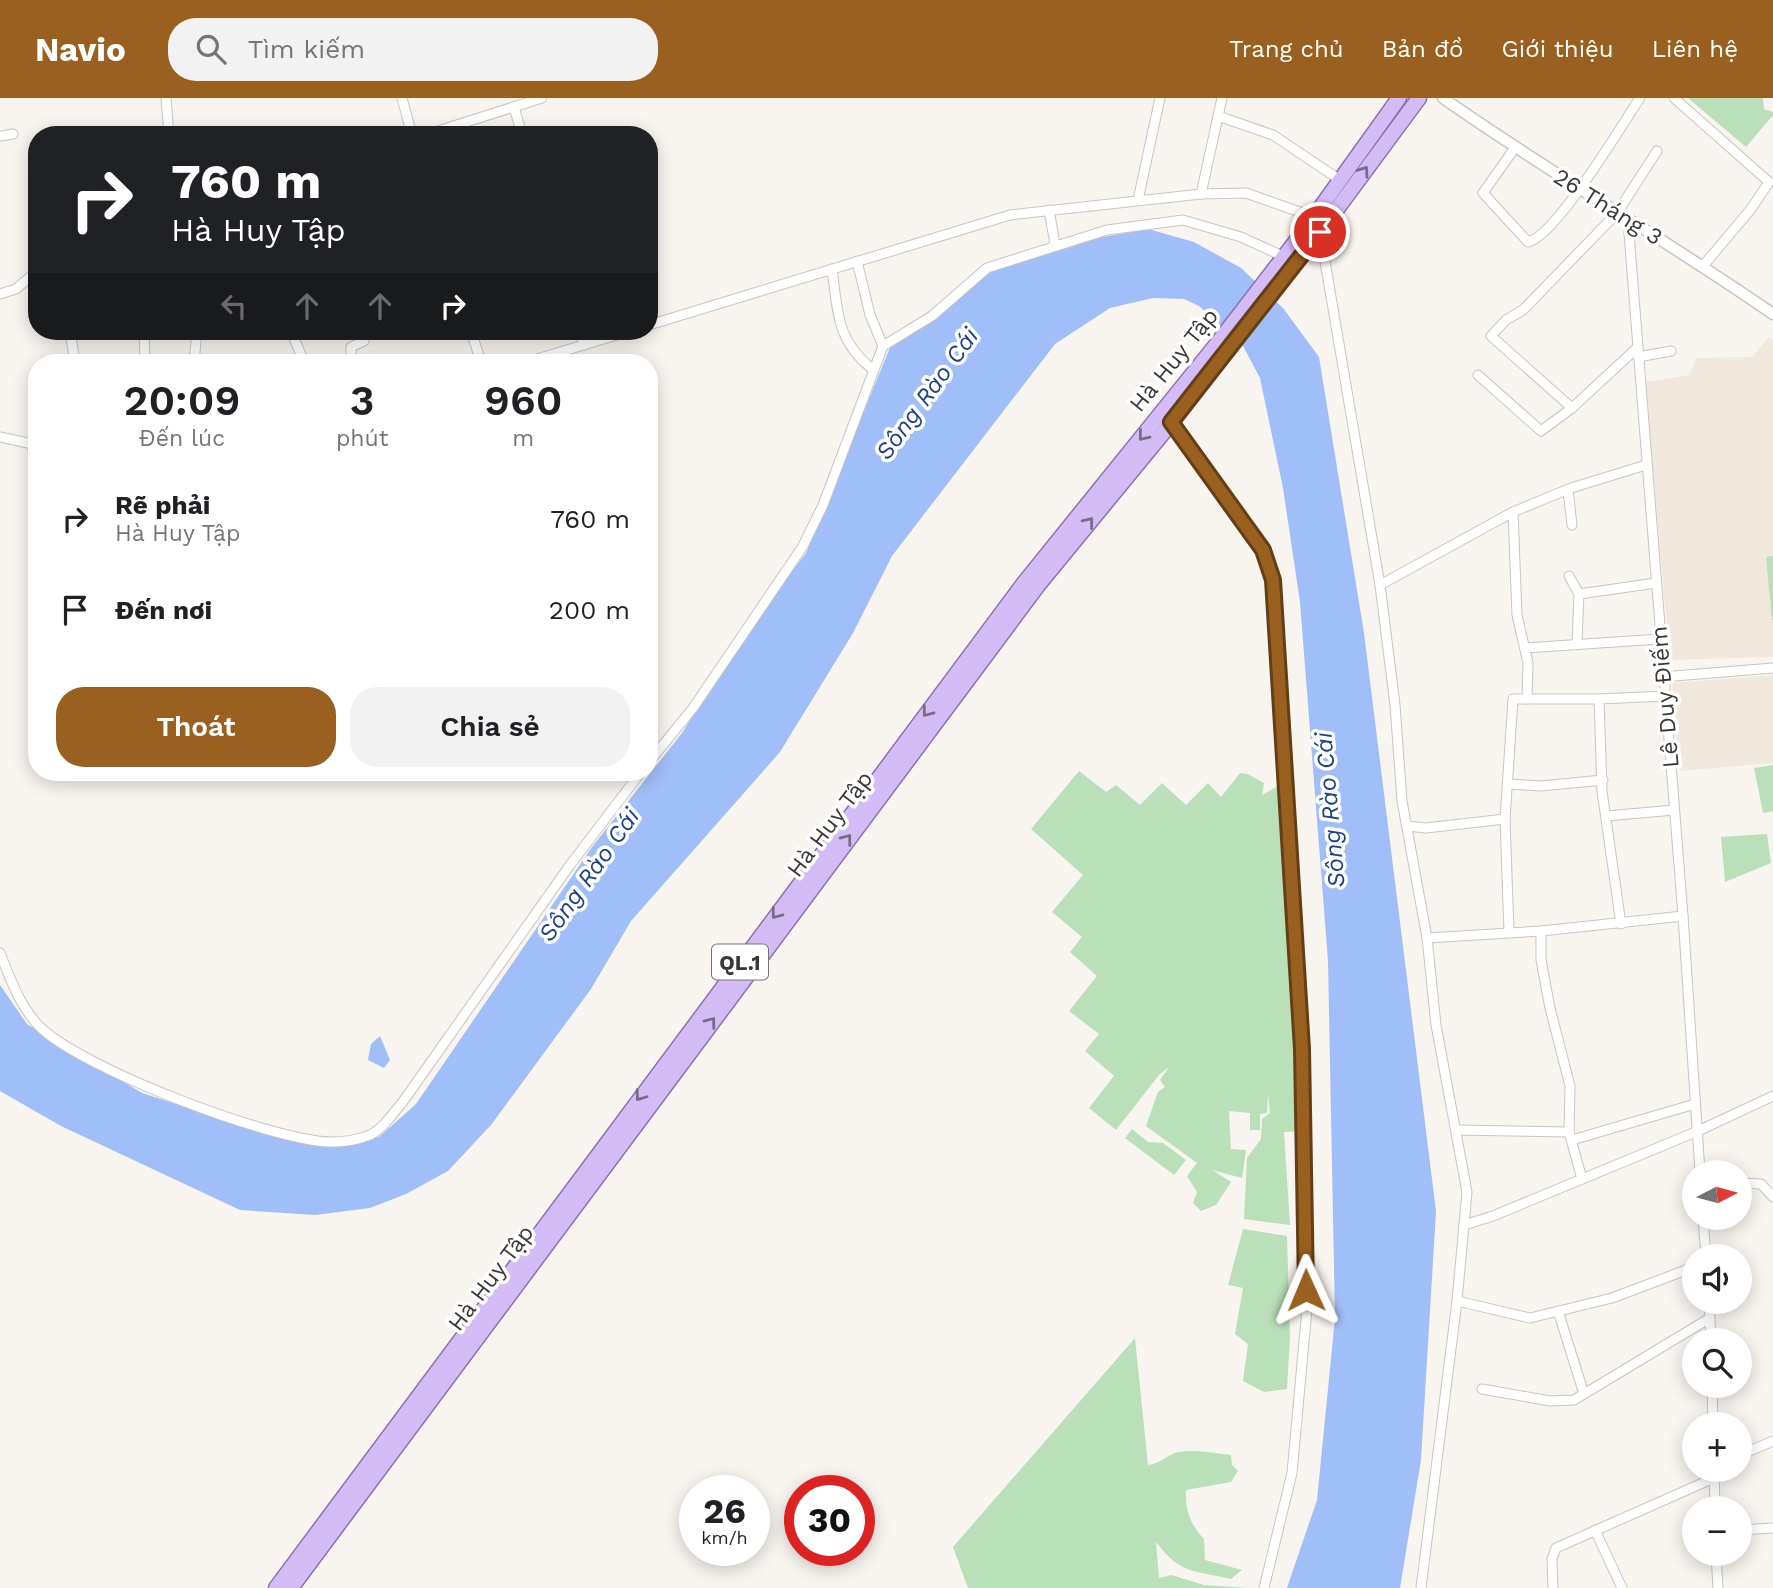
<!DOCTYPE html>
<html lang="vi">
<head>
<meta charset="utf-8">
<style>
	:root { --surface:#fff; --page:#f2f2f2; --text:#202124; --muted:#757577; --accent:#9a601f }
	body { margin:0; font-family:"Work Sans",sans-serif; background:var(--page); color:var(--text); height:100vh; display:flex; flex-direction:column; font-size:26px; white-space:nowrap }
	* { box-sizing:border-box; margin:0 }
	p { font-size:23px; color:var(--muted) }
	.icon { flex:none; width:38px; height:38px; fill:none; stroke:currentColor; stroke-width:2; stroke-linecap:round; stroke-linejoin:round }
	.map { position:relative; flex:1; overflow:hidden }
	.drawer { position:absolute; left:28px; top:256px; width:630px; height:427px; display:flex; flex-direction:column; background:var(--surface); border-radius:28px; box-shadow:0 4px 18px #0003 }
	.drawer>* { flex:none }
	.banner { position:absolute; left:28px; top:28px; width:630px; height:214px; border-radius:28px; box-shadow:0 4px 18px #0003; background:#202124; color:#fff; overflow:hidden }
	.needle { width:46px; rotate:84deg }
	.controls { position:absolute; left:1682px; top:1062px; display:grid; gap:14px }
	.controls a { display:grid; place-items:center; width:70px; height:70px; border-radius:50%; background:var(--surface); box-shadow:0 4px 18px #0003; font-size:35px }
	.speed { position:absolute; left:679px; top:1377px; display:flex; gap:14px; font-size:35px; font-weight:700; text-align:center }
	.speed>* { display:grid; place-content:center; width:91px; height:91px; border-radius:50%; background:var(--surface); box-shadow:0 4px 18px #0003; line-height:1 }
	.speed small { font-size:18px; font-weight:400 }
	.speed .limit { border:10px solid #d22; background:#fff; color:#111 }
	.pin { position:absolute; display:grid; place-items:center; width:60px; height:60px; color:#fff; margin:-30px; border:4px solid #fff; border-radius:50%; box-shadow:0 2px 7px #0007 }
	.me { position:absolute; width:77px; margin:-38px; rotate:359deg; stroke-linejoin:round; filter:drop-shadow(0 0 5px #0008) }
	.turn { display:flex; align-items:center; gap:24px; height:147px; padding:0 28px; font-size:32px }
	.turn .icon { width:91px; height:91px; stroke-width:2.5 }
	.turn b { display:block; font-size:49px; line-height:60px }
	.lanes { display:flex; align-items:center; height:66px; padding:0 28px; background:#0003; justify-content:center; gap:35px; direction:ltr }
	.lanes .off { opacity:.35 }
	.eta { display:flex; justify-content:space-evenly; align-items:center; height:119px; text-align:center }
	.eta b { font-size:42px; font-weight:600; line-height:49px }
	.primary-button { display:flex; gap:14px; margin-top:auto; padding:14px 28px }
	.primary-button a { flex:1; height:80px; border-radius:28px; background:var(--accent); color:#fff; font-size:28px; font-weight:600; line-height:80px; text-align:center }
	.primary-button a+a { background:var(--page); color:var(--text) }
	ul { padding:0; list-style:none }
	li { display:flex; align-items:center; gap:21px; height:91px; padding:0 28px }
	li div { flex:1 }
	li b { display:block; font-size:26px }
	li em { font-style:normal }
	header { display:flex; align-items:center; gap:42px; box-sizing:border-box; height:98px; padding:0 35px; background:var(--accent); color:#fff }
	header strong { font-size:33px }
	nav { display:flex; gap:38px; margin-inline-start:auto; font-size:24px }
	.search { width:490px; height:63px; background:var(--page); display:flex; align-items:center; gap:18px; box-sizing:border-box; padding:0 24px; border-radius:28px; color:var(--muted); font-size:26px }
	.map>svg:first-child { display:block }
	.built { fill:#f0e8dc }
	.green { fill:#b9e0b9 }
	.water { fill:#a0bef7 }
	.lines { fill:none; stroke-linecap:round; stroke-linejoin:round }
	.minor-casing { stroke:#c9c5c0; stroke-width:11 }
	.tertiary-casing { stroke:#c9c5c0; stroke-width:13 }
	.primary-casing { stroke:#8c72b0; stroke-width:17 }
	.minor { stroke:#fff; stroke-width:9 }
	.tertiary { stroke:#fff; stroke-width:10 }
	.primary { stroke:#d4bdf7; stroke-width:14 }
	.oneway { stroke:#786d83 }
	.route-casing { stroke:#643e14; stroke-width:18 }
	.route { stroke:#9a601f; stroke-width:12 }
	.labels { text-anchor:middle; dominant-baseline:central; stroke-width:7; stroke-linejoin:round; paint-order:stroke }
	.shield { fill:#fff; stroke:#757472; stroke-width:2 }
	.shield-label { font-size:21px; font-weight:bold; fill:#3a3836 }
	.street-label { font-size:23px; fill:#3a3836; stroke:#fff }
	.water-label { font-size:24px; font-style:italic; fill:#1b4091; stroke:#fff }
</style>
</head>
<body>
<header>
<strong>Navio</strong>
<div class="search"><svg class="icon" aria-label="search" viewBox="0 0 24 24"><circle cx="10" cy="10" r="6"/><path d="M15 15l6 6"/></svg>Tìm kiếm</div>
<nav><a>Trang chủ</a><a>Bản đồ</a><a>Giới thiệu</a><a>Liên hệ</a></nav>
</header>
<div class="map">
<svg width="1773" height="1490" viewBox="0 0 1773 1490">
	<rect width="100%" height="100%" fill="#f8f4ef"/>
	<!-- built -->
	<g class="built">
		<path d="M1769,239L1773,242V559L1670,562L1645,284L1689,277L1697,260L1752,259Z"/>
		<path d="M1773,577V665L1680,673L1672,585Z"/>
	</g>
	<!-- green -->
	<g class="green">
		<path d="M1688,0H1763L1764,11L1773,14V17L1746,49Z"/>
		<path d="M1773,458V522H1772L1766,459Z"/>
		<path d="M1773,667V713L1763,715L1754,670Z"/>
		<path d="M1079,673L1106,694L1116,687L1140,707L1162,685L1186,707L1208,685L1221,699L1240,675L1248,676L1264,685L1262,697L1278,688L1303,1033L1284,1034L1290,1127L1244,1121L1247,1060L1261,1041L1262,1021L1270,1015L1268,996L1267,1015L1260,1016V1032H1250V1015L1229,1013L1231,1051L1246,1052L1242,1080L1212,1072L1231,1084L1216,1107L1201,1113L1193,1105L1197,1094L1187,1078L1197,1065L1146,1028L1158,994L1165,989L1160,982L1169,969L1159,977L1116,1032L1089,1010L1114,978L1085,953L1099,936L1069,913L1097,878L1070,854L1082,839L1052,814L1083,777L1031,731Z"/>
		<path d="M1767,736L1771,765L1725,784L1721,739Z"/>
		<path d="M1132,1031L1148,1044L1163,1045L1186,1062L1174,1077L1125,1040Z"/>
		<path d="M1243,1131L1287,1138L1290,1238L1287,1291L1264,1294L1243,1283L1248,1246L1235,1236L1243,1190L1228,1187Z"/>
		<path d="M1135,1240L1148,1367C1160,1366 1168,1356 1179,1354C1196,1351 1214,1355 1231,1357L1232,1367L1238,1373L1231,1384L1186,1392C1185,1412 1190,1426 1204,1441L1205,1462L1242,1472L1231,1481C1193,1472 1181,1477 1156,1444L1159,1480L1171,1477L1204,1487L1247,1490H968L953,1449Z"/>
	</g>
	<!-- water -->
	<g class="water">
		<path d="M1148,131L1194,144L1241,170L1283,210L1319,259L1364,535L1436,1113L1421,1362L1400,1490H1287L1317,1402L1335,1220L1328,863L1300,504L1283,390L1260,280L1242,246L1199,208L1184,201L1153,200L1110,210L1055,246L892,458L853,535L780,654L631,823L591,891L491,1027L448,1073L406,1096L370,1110L315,1117L240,1112L61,1028L0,993V887L27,926L142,995L268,1036L328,1048L379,1039L416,1006L592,749L682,635L752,525L806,455L891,247L985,176L1064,146Z"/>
		<path d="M380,938L390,962L384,970L368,962L371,946Z"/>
	</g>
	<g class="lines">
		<!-- minor casing -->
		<g class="minor-casing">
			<g id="minor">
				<path d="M166,0L169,37"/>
				<path d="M402,0L412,37"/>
				<path d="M1674,0L1769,84L1751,111L1703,168"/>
				<path d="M514,9L522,37"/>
				<path d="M1218,18L1273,37L1340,82"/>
				<path d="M425,37L542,0"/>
				<path d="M0,38L13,36"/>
				<path d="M1514,51L1483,95L1528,144C1556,138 1621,28 1640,0"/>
				<path d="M1201,96L1222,0"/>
				<path d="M1138,102L1160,0"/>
				<path d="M1049,112L1055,146"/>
				<path d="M1628,123L1683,818L1700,1074"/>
				<path d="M1320,134L1380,487L1395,607L1402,703L1427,840"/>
				<path d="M857,163L870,217L883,248"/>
				<path d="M832,171C838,214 836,242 872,271"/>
				<path d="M0,196L16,191L37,173"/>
				<path d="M649,227L1010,117L1201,96L1246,95L1314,119"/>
				<path d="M70,233L75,264"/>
				<path d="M144,233L145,264"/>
				<path d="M291,233L304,264"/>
				<path d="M471,233L481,264"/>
				<path d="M580,233L584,247"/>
				<path d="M1638,249L1572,310L1491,238L1506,222L1523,212L1617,115L1657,53"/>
				<path d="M1638,259L1671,253"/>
				<path d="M194,264L197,233"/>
				<path d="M351,264V249L364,243L365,233"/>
				<path d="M527,264L630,233"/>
				<path d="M1478,277L1541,333L1572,310"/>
				<path d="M1172,324L1263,452L1273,482L1302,951L1307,1211L1292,1375L1264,1490"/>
				<path d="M0,339L37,347"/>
				<path d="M1568,392L1572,427"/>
				<path d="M1513,414L1517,517L1528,565L1527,601"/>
				<path d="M1569,478L1579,496L1577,544"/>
				<path d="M1380,487L1513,414L1571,390L1646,367"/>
				<path d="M1579,496L1656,485"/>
				<path d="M1525,550L1660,541"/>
				<path d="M1662,579L1773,570"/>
				<path d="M649,664L693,610L803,448L823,407L883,248L932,218L987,170L1107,132L1183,122L1241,139L1287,160"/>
				<path d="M1508,686L1541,688L1603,682"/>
				<path d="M1606,718L1674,712"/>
				<path d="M1407,728L1426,730L1505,721"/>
				<path d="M1621,826L1602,693L1599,601L1665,598"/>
				<path d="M1541,833V862L1550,910L1570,988L1569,1034L1582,1081"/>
				<path d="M1509,834L1505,721L1513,601H1599"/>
				<path d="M0,855C10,880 20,909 40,929C83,971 270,1042 330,1044C342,1044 357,1042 367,1038C382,1033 392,1016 402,1005L570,767L641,674"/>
				<path d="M1456,1032L1569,1034"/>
				<path d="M1572,1042L1695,1006"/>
				<path d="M1740,1085L1761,1086L1773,1099"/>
				<path d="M1703,1120L1706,1158"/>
				<path d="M1464,1127L1493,1118L1698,1033L1773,998"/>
				<path d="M1457,1203L1530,1220L1612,1200L1694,1169"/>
				<path d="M1709,1204L1711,1242"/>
				<path d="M1558,1213L1584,1296"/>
				<path d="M1712,1288L1713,1326"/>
				<path d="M1482,1291L1550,1303L1574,1302L1710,1220"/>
				<path d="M1740,1357L1773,1343"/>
				<path d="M1714,1372L1715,1410"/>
				<path d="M1595,1432L1622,1490"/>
				<path d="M1740,1432L1773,1430"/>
				<path d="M1716,1456L1718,1490"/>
				<path d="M1421,1490L1457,1203L1467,1094L1436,927L1427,840L1541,833L1683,818"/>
				<path d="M1553,1490L1552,1461L1556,1450L1714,1380"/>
			</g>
		</g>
		<!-- tertiary casing -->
		<g class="tertiary-casing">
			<path id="tertiary" d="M1443,0C1551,76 1665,141 1773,216"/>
		</g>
		<!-- primary casing -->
		<g class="primary-casing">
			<g id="primary">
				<path d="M276,1490L1024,485L1216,247L1303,134L1399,0"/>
				<path d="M291,1490L1039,486L1172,324L1320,134L1419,0"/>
			</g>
		</g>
		<!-- minor -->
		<use href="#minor" class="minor"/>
		<!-- tertiary -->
		<use href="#tertiary" class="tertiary"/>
		<!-- primary -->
		<use href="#primary" class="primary"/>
	</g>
	<!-- one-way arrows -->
	<defs><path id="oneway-chevron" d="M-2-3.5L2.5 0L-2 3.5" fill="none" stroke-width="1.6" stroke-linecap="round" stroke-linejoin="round" transform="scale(1.75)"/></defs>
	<g class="oneway">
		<use href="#oneway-chevron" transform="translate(1364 73) rotate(-55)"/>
		<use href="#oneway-chevron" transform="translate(1143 338) rotate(129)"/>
		<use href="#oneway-chevron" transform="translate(1089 424) rotate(-51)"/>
		<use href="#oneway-chevron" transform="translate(927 614) rotate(127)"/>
		<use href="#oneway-chevron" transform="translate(847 741) rotate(-53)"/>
		<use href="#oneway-chevron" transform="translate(776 816) rotate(127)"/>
		<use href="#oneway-chevron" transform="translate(711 924) rotate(-53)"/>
		<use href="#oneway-chevron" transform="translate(640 998) rotate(126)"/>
	</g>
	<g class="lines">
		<!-- route casing -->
		<g class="route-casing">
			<path id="route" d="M1306,1192L1302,951L1273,482L1263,452L1171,324L1320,134"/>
		</g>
		<!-- route -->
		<use href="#route" class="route"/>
	</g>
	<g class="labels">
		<!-- shield labels -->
		<rect class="shield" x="712" y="846.5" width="56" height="35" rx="5"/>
		<g class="shield-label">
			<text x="740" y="864">QL.1</text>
		</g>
		<!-- street labels -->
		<g class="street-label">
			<text transform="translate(1608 109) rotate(32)">26 Tháng 3</text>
			<text transform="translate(1174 262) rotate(-51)">Hà Huy Tập</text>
			<text transform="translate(1665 599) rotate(-95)">Lê Duy Điếm</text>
			<text transform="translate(830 726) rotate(-53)">Hà Huy Tập</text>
			<text transform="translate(491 1180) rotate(-53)">Hà Huy Tập</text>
		</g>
		<!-- water labels -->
		<g class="water-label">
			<text transform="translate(927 296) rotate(-54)">Sông Rào Cái</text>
			<text transform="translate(1330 712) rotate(-95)">Sông Rào Cái</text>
			<text transform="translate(589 777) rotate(-55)">Sông Rào Cái</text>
		</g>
	</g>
</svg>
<div class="controls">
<a><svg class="needle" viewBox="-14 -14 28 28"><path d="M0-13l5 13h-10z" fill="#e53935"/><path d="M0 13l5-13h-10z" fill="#757577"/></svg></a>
<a><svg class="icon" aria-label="sound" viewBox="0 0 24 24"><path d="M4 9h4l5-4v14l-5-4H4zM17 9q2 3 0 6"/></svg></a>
<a><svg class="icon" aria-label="search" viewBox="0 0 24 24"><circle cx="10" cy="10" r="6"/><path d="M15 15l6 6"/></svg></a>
<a>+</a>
<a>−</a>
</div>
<div class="speed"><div>26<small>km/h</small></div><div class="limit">30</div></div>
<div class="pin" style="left:1320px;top:134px;background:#d93025"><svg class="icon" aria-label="arrive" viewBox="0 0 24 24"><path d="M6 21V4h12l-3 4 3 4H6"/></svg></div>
<svg class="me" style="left:1306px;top:1192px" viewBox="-20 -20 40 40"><path d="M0-17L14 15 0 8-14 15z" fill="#9a601f" stroke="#fff" stroke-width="4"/></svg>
<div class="banner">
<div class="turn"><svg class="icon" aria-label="right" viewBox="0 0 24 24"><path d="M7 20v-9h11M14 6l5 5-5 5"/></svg><div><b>760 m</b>Hà Huy Tập</div></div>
<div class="lanes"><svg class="icon off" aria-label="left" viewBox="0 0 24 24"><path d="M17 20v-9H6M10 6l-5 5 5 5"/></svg><svg class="icon off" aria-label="ahead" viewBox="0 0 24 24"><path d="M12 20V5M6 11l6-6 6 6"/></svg><svg class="icon off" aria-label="ahead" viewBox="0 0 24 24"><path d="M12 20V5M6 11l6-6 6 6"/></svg><svg class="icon" aria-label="right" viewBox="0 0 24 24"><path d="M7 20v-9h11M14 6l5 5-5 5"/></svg></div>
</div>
<section class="drawer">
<div class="eta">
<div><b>20:09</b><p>Đến lúc</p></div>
<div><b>3</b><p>phút</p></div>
<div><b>960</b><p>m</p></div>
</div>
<ul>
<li><svg class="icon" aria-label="right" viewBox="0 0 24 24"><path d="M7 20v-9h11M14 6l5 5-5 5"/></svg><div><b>Rẽ phải</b><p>Hà Huy Tập</p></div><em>760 m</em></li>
<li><svg class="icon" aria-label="arrive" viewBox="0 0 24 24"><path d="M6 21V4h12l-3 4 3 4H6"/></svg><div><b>Đến nơi</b></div><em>200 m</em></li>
</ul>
<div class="primary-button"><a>Thoát</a><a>Chia sẻ</a></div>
</section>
</div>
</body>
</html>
